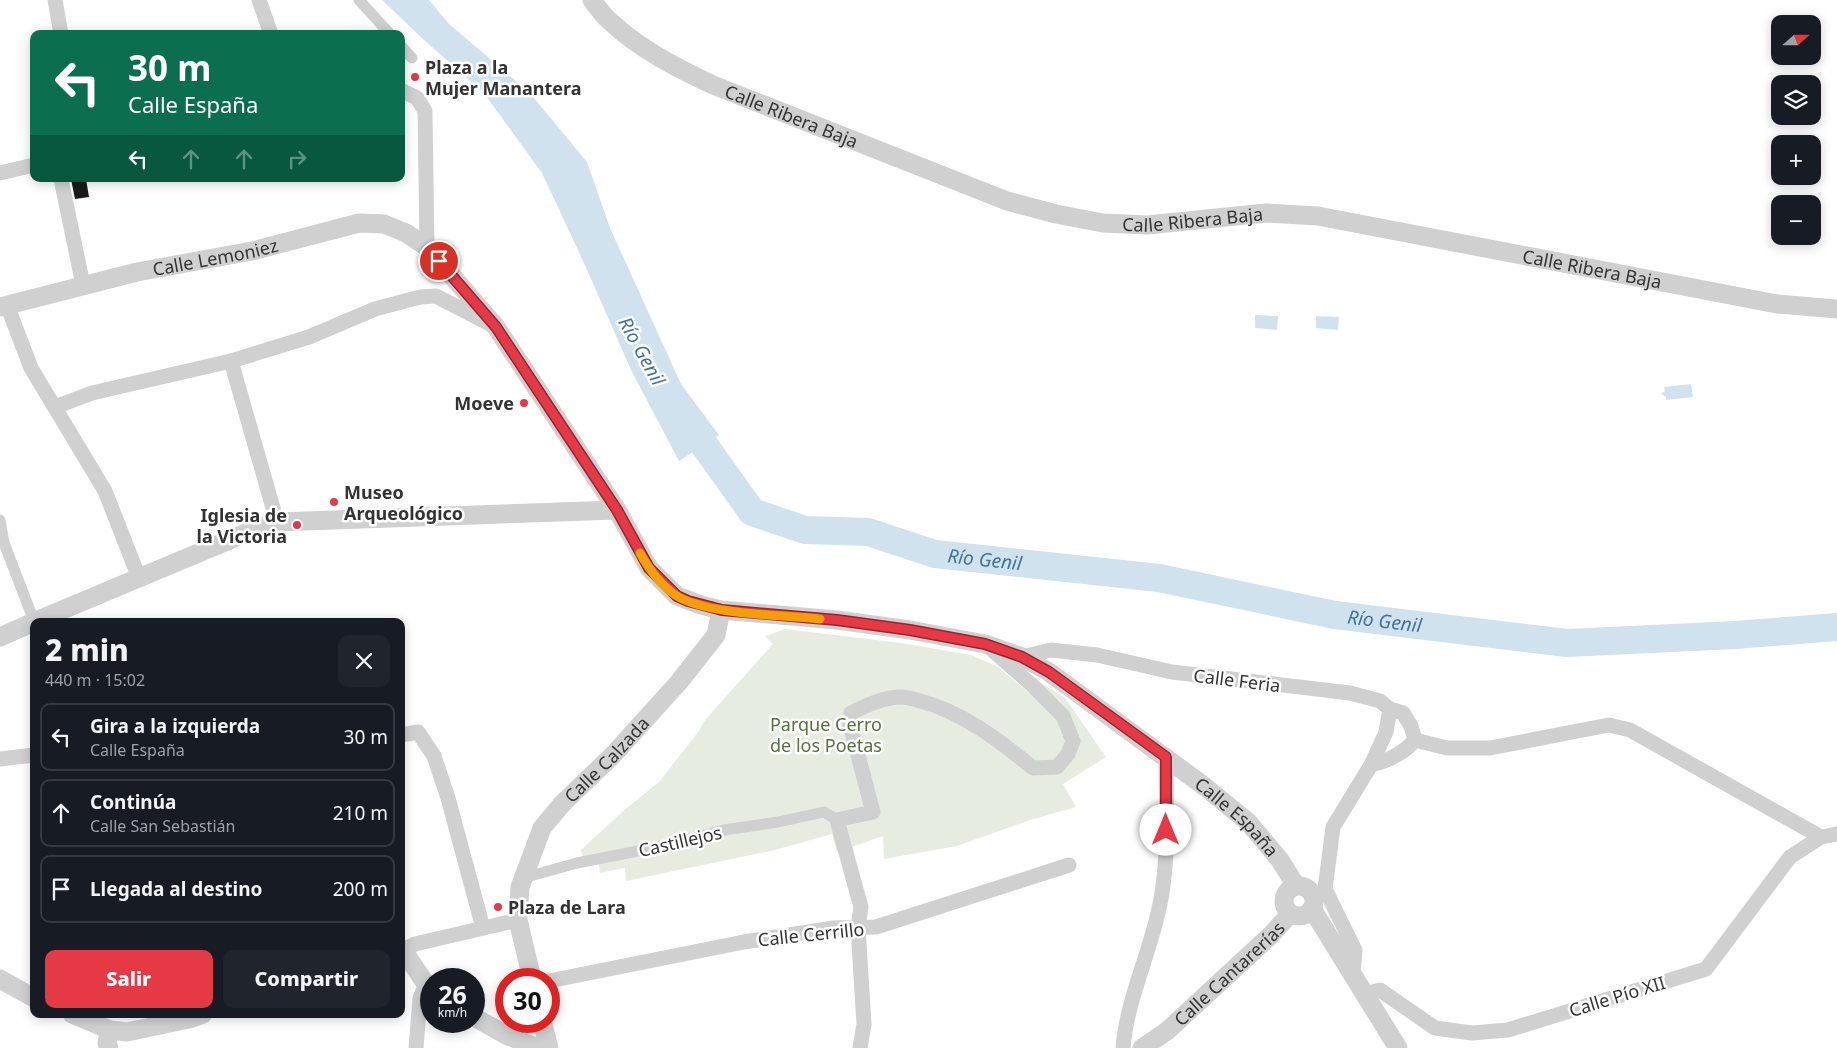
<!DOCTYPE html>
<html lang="es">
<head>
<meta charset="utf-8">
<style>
	:root { --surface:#171b24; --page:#20242c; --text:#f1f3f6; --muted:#9ea1a6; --line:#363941; --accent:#e63946 }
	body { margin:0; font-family:"Noto Sans",sans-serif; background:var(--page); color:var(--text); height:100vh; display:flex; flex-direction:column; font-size:19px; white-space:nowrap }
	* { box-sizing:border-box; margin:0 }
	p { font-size:16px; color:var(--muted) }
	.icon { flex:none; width:28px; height:28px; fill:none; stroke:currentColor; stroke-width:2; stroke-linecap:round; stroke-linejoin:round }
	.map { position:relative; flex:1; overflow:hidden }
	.panel { position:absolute; left:30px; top:618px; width:375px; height:400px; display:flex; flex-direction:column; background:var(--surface); border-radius:10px; box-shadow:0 2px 12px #0003 }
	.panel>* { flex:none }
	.hud { position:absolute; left:30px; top:30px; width:375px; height:152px; border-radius:10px; box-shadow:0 2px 12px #0003; background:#0b6e4f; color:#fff; overflow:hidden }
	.needle { width:32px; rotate:69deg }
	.controls { position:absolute; left:1771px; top:15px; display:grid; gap:10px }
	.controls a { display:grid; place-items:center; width:50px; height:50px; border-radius:10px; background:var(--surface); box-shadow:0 2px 12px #0003; font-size:25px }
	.speed { position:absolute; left:420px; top:968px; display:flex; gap:10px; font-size:25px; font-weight:700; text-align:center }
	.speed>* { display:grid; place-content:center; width:65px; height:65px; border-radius:50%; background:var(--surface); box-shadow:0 2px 12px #0003; line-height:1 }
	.speed small { font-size:12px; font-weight:400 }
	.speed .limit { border:8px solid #d22; background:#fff; color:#111 }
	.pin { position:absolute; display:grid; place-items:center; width:42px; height:42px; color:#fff; margin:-21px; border:2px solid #fff; border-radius:50%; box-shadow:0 1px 5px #0007 }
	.me { position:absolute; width:55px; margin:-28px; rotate:0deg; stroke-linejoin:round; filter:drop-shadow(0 0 4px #0008) }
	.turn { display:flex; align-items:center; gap:18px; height:105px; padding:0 15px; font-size:22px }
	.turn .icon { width:65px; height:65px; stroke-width:2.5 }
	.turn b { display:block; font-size:35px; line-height:42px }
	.lanes { display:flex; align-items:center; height:48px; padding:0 15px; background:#0003; justify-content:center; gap:25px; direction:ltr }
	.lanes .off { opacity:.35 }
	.round { display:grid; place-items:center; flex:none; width:52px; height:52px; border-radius:10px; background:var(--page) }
	.summary { display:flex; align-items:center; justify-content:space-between; height:85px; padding:0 15px }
	h1 { font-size:30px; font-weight:800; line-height:38px }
	.cta { display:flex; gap:10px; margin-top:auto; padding:10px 15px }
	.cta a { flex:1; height:58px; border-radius:10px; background:var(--accent); color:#fff; font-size:20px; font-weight:800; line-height:58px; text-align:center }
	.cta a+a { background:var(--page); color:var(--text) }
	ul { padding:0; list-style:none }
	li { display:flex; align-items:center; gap:15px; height:68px; margin:0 10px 8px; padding:0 5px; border:2px solid var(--line); border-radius:10px }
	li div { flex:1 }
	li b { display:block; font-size:19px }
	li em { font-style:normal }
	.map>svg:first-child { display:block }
	.green { fill:#e6ecdf }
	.water { fill:#cfe2ee }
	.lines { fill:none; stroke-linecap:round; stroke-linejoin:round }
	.river { stroke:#cfe2ee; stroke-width:28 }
	.building { fill:#1a1a1a }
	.pedestrian { stroke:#d0d0d0; stroke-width:11 }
	.minor { stroke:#d0d0d0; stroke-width:15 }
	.tertiary { stroke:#d0d0d0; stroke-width:19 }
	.route-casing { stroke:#96252e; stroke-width:12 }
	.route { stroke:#e63946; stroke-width:9 }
	.slow { stroke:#f59e0b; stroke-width:9 }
	.poi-dot { fill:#e63946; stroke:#fff; stroke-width:2 }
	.labels { text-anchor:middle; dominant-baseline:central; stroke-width:5; stroke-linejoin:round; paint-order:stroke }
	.poi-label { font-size:18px; font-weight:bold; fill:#333; stroke:#fff; text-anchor:start }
	.street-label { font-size:18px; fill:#333; stroke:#fff }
	.park-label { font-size:18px; fill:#56703f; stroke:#fff }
	.water-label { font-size:19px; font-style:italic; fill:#3f7597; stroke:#fff }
</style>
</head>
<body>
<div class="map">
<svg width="1837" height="1048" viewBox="0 0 1837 1048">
	<rect width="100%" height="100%" fill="#fff"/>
	<!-- green -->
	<path class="green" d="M785,629L901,643L971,655L998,667L1028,692L1038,681L1065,698L1106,757L1063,784L1076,807L1030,820L957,846L884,859L883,836L837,852L832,834L775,850L626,881L625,868L600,873L599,863L563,864L583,856L581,850L622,812L659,782L699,731L705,720L773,644L765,636Z"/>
	<!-- water -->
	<g class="water">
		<path d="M382,0H429L449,24L529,92L587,162L610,228L681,384L719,435L679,461L632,372L584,263L542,173L483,92L424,40Z"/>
		<path d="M1255,315L1278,316L1277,330L1255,328Z"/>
		<path d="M1316,316L1339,317L1338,330L1316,328Z"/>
		<path d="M1691,384L1693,397L1666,400V397L1661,394L1665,391L1664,387Z"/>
	</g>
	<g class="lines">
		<!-- river -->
		<path class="river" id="s1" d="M682,414L752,512L805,530L868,532L935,554L1159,578L1335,615L1567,643L1735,635L1837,627"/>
	</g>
	<!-- building -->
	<path class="building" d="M71,179H86L89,197L75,199Z"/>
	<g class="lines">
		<!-- pedestrian -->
		<g class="pedestrian">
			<path d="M359,0L390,34"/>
			<path d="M401,46L412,58"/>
			<path d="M0,520L4,543L34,621"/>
			<path d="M523,878L577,863L648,849L724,830L778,822L824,812L837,820"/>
		</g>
		<!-- minor -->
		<g class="minor">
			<path d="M55,0L61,34"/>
			<path d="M259,0L271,34"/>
			<path d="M401,90L417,98L425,111L427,247"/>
			<path d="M0,173L34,165"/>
			<path d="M61,179L83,285"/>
			<path d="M7,305L31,368L105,491L139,578"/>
			<path d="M231,361L277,522"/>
			<path d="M55,407L92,393L231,361L309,337L375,309L420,297L436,296L490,324"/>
			<path d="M1022,657L1051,650L1097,655L1172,672L1350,693L1380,701L1390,709L1403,713L1411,726L1415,740"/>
			<path d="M401,735L418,732L434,756L448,798L483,928"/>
			<path d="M1415,740L1447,748H1490L1609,725L1630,730L1821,837"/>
			<path d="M0,759L34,755"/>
			<path d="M1371,765C1388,761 1403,754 1415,740"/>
			<path d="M403,950L415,944L518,920"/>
			<path d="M1353,973L1355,950L1325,889L1333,827L1371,765L1386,732L1390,709"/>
			<path d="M549,981L744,942L834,928L876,927L1069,865"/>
			<path d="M1365,994L1380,990L1435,1028L1472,1033L1508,1030L1706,969L1790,857L1821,837L1837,834"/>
			<path d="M416,1048L420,998L426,984"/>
			<path d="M860,1048L864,1024L858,927L861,907L837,820L873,812L850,725L851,713C867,705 884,697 902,697C907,697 913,699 917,700C961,711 999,740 1033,768L1057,767L1068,754L1073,741L1063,716L1033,686L990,648"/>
			<path d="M1123,1048C1127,996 1154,946 1162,893C1169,848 1166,802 1166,757"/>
		</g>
		<!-- tertiary -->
		<g class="tertiary">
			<path id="s2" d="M592,0C598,8 604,17 612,23C641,50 677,68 713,85L1007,201L1056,214L1103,223L1147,225L1266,213L1318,216L1777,304L1837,309"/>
			<path id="s3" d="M0,307L137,272L252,251L359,223L384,224L406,233L427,247L496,327L617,510L649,568L677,596L701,605L721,610L837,620L910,630L985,644L1022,657L1049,672L1204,786L1248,822L1280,860L1296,886"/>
			<path d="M36,621L258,528L277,522L617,510"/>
			<path d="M0,637L34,622"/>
			<circle cx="1299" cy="901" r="15"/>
			<path d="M1312,909L1398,1048"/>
			<path d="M401,950H403L426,984L431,987"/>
			<path d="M0,979L34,998"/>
			<path id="s4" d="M532,979L518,920L520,887L542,828L562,804L613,755L679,682L716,635L721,610"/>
			<path d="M72,1014L110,1030L127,1032L189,1019L203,1014"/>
			<path d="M474,1017L506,1035L538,1048"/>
			<path d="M542,1021L549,1048"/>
			<path d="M109,1048L107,1043L110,1030"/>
			<path id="s5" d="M1142,1048L1167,1031L1271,935L1290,914"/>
		</g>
	</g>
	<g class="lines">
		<!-- route casing -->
		<g class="route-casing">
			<path id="route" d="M439,261L496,327L617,510L649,568L677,596L688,601L722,610L837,620L910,630L985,644L1022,657L1049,672L1166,757V830"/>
		</g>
		<!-- route -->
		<use href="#route" class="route"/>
		<!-- slow -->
		<path class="slow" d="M640,553C649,569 661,586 677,596C708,615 783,615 820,619"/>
	</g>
	<!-- markers -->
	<g class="poi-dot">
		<circle cx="415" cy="77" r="5"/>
		<circle cx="524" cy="403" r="5"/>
		<circle cx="334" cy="502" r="5"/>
		<circle cx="297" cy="525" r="5"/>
		<circle cx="498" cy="907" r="5"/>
	</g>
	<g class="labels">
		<!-- poi labels -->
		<g class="poi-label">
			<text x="425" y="67">Plaza a la<tspan x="425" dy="21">Mujer Manantera</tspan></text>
			<text x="514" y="403" text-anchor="end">Moeve</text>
			<text x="344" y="492">Museo<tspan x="344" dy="21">Arqueológico</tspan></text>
			<text x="287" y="515" text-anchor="end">Iglesia de<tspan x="287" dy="21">la Victoria</tspan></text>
			<text x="508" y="907">Plaza de Lara</text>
		</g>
		<!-- street labels -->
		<g class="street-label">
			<text stroke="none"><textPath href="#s2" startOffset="234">Calle Ribera Baja</textPath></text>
			<text stroke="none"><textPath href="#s2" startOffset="654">Calle Ribera Baja</textPath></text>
			<text stroke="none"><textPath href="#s3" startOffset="221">Calle Lemoniez</textPath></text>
			<text stroke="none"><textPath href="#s2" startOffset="1059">Calle Ribera Baja</textPath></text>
			<text transform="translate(1237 680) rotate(7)">Calle Feria</text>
			<text stroke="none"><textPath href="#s4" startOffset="251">Calle Calzada</textPath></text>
			<text stroke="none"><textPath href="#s3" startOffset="1494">Calle España</textPath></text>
			<text transform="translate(680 841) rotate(-13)">Castillejos</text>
			<text transform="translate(811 934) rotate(-6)">Calle Cerrillo</text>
			<text stroke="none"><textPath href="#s5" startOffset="115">Calle Cantarerías</textPath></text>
			<text transform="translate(1617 996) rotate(-17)">Calle Pío XII</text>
		</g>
		<!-- park labels -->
		<g class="park-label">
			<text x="826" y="724">Parque Cerro<tspan x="826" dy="21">de los Poetas</tspan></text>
		</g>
		<!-- water labels -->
		<g class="water-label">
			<text transform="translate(642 351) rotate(61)">Río Genil</text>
			<text stroke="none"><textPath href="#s1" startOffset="360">Río Genil</textPath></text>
			<text stroke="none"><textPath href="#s1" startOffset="765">Río Genil</textPath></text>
		</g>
	</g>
</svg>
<div class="controls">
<a><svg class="needle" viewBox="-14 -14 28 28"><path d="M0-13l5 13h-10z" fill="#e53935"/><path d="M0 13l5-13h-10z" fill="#9ea1a6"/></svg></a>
<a><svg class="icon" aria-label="layers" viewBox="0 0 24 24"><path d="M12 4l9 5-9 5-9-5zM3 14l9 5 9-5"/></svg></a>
<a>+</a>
<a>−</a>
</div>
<div class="speed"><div>26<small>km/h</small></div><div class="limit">30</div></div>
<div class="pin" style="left:439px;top:261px;background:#d93025"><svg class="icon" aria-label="arrive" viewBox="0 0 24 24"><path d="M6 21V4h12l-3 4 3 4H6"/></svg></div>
<svg class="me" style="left:1166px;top:830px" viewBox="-20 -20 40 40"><circle r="19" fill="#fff"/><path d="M0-13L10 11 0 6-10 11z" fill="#e63946"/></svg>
<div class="hud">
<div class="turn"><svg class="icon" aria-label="left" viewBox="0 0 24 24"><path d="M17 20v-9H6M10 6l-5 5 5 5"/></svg><div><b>30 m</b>Calle España</div></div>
<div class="lanes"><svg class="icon" aria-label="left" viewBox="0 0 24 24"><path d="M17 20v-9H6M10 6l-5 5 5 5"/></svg><svg class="icon off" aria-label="ahead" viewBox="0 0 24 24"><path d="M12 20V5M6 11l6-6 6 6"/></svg><svg class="icon off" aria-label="ahead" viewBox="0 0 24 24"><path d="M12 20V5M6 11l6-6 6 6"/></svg><svg class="icon off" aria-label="right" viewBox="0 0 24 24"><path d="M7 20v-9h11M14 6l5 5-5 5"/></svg></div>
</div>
<section class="panel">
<div class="summary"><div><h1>2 min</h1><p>440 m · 15:02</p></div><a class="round"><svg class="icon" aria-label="close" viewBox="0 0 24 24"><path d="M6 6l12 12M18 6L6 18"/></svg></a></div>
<ul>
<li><svg class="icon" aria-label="left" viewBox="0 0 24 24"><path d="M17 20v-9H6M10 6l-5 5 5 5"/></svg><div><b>Gira a la izquierda</b><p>Calle España</p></div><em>30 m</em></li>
<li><svg class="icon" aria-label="ahead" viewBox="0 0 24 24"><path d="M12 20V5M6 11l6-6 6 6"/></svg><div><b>Continúa</b><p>Calle San Sebastián</p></div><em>210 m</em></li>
<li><svg class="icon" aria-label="arrive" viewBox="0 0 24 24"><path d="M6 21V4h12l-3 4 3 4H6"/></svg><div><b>Llegada al destino</b></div><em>200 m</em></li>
</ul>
<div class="cta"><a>Salir</a><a>Compartir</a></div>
</section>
</div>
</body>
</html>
